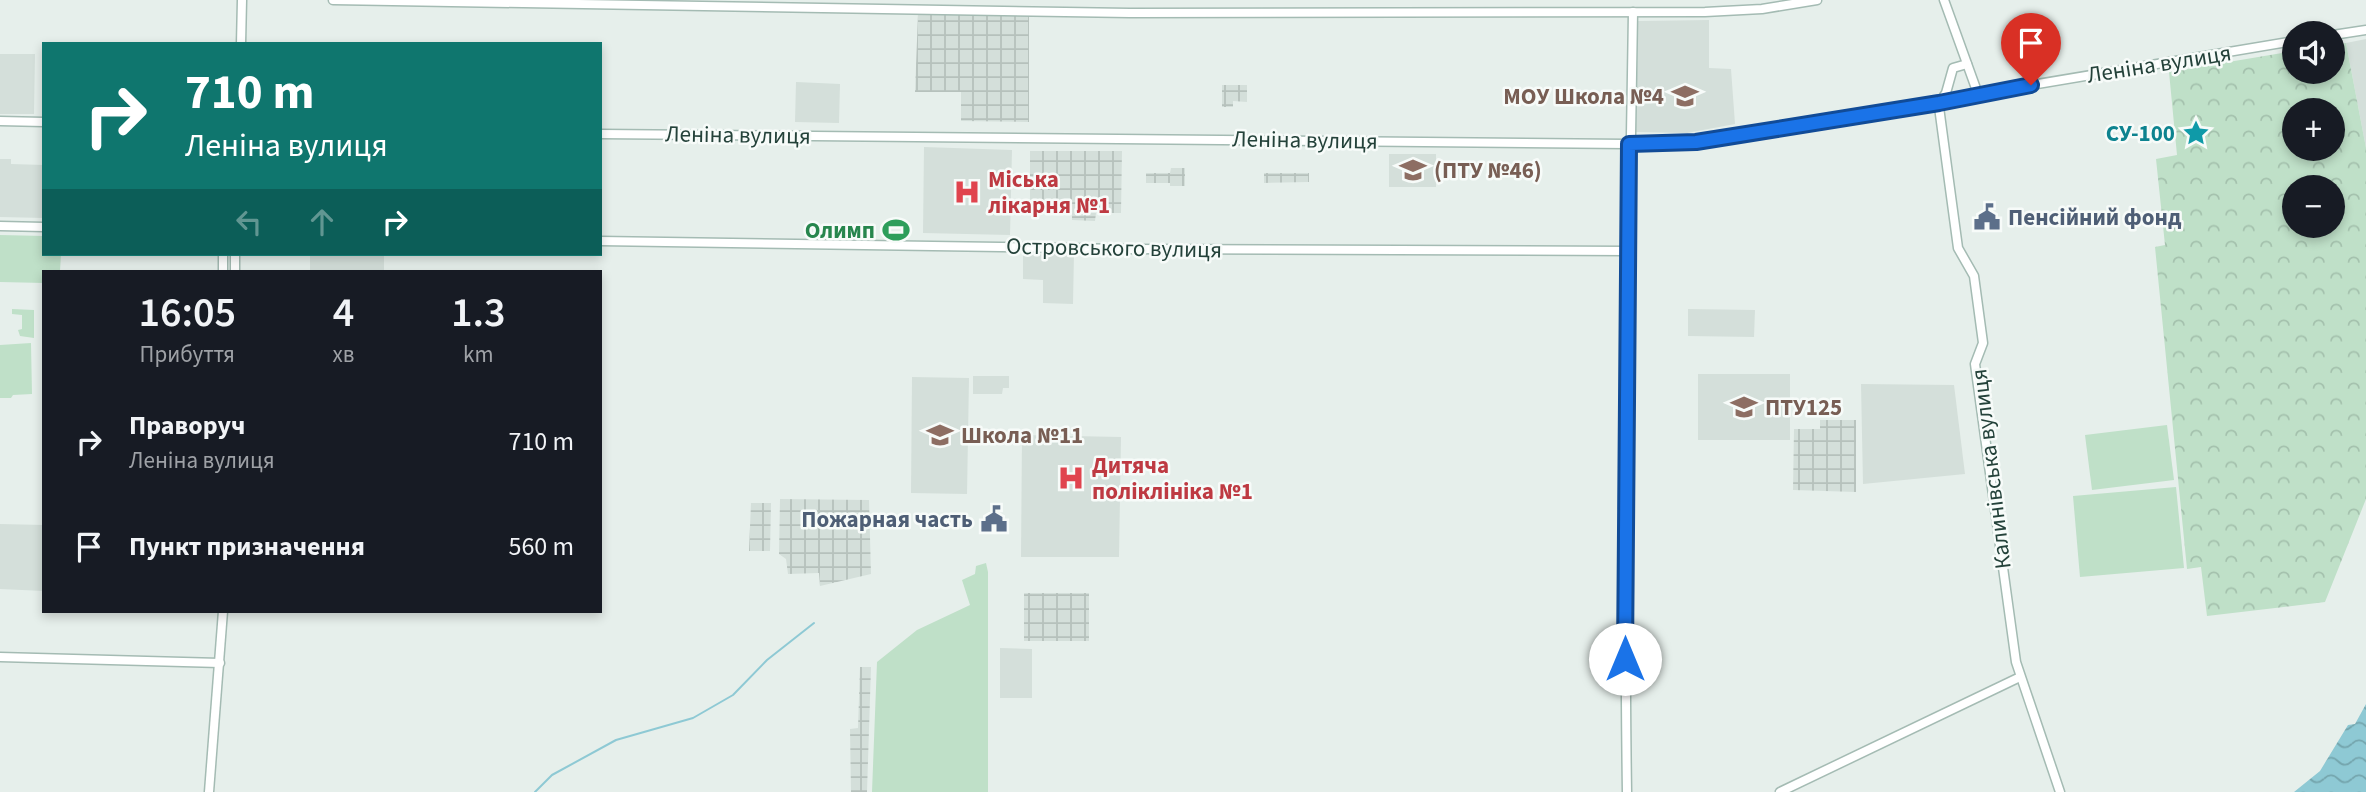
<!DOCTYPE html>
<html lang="uk">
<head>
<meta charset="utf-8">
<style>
	:root { --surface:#171b24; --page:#242831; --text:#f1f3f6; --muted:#9ea1a6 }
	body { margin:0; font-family:"Source Sans 3",sans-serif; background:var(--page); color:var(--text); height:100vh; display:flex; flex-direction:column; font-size:26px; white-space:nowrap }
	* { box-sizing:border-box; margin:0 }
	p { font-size:23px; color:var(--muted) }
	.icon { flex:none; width:38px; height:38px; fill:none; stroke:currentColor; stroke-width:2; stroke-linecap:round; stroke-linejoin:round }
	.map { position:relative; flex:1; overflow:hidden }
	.sheet { position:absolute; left:42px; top:270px; width:560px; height:343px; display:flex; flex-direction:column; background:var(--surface); border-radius:0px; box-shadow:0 4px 10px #0003 }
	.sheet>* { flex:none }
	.top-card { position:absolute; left:42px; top:42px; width:560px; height:214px; border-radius:0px; box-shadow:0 4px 10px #0003; background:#0f766e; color:#fff; overflow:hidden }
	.tools { position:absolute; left:2282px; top:21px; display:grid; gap:14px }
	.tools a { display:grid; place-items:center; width:63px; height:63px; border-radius:50%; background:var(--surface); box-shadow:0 4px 10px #0003; font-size:35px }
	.pin { position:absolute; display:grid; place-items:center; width:60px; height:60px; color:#fff; margin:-72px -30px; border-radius:50% 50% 50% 0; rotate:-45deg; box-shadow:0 0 7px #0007 }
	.pin .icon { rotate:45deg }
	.me { position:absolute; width:77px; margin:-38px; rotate:0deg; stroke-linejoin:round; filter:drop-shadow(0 0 5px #0008) }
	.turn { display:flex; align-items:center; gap:24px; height:147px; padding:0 28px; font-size:32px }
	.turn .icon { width:91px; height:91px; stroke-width:2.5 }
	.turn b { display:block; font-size:49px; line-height:60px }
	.lanes { display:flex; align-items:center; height:66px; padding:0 28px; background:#0003; justify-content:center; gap:35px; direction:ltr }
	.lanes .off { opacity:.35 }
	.eta { display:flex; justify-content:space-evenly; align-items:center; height:119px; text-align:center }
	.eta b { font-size:42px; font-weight:600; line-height:49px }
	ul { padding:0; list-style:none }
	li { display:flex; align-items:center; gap:21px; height:105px; padding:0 28px }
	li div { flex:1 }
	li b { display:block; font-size:26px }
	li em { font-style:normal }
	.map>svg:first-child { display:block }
	.built { fill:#d4dfda }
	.industrial { fill:url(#industrial-grid) }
	.grass { fill:#bfe0c8 }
	.park { fill:url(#park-crowns); fill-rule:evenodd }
	.water { fill:url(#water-waves) }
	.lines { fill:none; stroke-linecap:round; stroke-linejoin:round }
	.stream { stroke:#8ec9d4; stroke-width:2 }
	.secondary-casing { stroke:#a4bbb3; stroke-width:11 }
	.secondary { stroke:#fff; stroke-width:8 }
	.route-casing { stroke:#114b97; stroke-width:18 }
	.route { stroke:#1a73e8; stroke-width:12 }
	.labels { text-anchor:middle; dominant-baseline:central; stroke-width:5; stroke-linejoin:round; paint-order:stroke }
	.street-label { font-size:23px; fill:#24423a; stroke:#f7fbf9 }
	.education-label { font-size:23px; font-weight:bold; fill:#785e54; stroke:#f7fbf9; text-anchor:start }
	.culture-label { font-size:23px; font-weight:bold; fill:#0d838f; stroke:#f7fbf9; text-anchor:end }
	.health-label { font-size:23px; font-weight:bold; fill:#be3a42; stroke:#f7fbf9; text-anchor:start }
	.service-label { font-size:23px; font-weight:bold; fill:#4e5e75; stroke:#f7fbf9; text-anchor:start }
	.leisure-label { font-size:23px; font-weight:bold; fill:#27864d; stroke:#f7fbf9; text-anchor:end }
</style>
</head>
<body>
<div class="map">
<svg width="2366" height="792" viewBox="0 0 2366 792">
	<defs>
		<pattern id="industrial-grid" width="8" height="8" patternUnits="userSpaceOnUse" patternTransform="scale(1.75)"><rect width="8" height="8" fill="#d4dfda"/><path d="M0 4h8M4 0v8" fill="none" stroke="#b6c1bc"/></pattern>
		<pattern id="park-crowns" width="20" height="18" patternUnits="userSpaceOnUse" patternTransform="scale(1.75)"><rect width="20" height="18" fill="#bfe0c8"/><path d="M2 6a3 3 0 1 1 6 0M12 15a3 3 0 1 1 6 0" fill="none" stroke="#a4c1ad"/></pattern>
		<pattern id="water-waves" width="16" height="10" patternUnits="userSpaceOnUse" patternTransform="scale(1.75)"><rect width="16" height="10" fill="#8ec9d4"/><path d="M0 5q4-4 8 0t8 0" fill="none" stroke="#74a5ad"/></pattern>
	</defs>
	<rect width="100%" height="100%" fill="#e6efeb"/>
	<!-- built -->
	<g class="built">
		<path d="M1709,20V68L1731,69L1735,124L1687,133L1636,132L1638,21Z"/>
		<path d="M2366,39V148L2346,43Z"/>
		<path d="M0,54H35L34,114H0Z"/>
		<path d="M796,82L840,84L839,123L795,122Z"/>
		<path d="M924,147L1012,150L1010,235L923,233Z"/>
		<rect x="1389" y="154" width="47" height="33"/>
		<path d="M0,159H11V164L44,165V218L0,217Z"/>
		<path d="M1074,253L1073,304L1043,303V280L1023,279V255Z"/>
		<rect x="310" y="254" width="74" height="17"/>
		<path d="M1688,309L1755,310L1754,337L1688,336Z"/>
		<rect x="1698" y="374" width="92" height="66"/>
		<path d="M973,376H1009V388H1003L1002,394H973Z"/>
		<path d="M912,377L969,378L967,494L911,493Z"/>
		<path d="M1861,384L1954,385L1965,474L1863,484Z"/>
		<path d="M1022,435L1121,437L1119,557H1021Z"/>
		<path d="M0,524L44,525V591L0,589Z"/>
		<path d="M1000,648L1032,649V698H1000Z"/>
	</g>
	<!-- industrial -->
	<g class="industrial">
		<path d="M918,14H1029V122L961,121V92H915Z"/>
		<path d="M1222,85H1247V102L1233,101V107H1222Z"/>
		<path d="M1030,151H1122L1121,213H1096L1095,221L1072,220V205H1030Z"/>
		<path d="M1171,168H1185V186H1170V183H1146V173H1170Z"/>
		<path d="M1264,173H1309V182L1264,183Z"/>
		<path d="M1820,420H1856V492L1793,490L1794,429H1820Z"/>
		<path d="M780,499L869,500L871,574L820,586L819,573L788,574L786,559L779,554Z"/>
		<path d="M751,503H771L770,551H749Z"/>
		<rect x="1024" y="593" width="65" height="48"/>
		<path d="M860,667H871L867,792H851L850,729L858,728Z"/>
	</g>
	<!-- grass -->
	<g class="grass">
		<path d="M0,235L44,236V254H61L60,271H44V283L0,282Z"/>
		<path d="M12,309L34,310V338L20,336L18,330L22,329V315L12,314Z"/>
		<path d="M31,343L32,394L13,395L11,398H0V345Z"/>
		<path d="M2167,425L2174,480L2092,490L2085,435Z"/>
		<path d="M2176,487L2184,568L2080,577L2073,496Z"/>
		<path d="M986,563L988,572V792H872L877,662L917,630L970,605L962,580L975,574L976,566Z"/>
	</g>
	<!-- park -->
	<path class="park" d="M2346,43L2366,148V499L2325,602L2207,616L2201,567L2187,569L2155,247L2165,245L2156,159L2177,155L2169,72L2294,51V72H2333V45ZM2294,110H2333V149H2294ZM2294,187H2333V226H2294Z"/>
	<!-- water -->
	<path class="water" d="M2366,704V792H2294L2320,771L2348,725L2355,724Z"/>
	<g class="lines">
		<!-- stream -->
		<path class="stream" d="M535,792L552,775L616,740L693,718L733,695L767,660L814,623"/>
		<!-- secondary casing -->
		<g class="secondary-casing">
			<g id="secondary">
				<path d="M333,0L1130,13L1705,12L1762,9L1817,0"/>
				<path d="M1944,0L1978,94"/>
				<path d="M2333,35L2366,30"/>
				<path d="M241,44L242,0"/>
				<path d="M1967,64L1953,68L1946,93L1939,103V107L1958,248L1974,276L1983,343L1975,364L2016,662L2060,792"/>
				<path d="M0,121L44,122"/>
				<path d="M600,134L1627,144L1696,142L1939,103L1978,94L2294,41"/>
				<path d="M0,226L44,227"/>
				<path d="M600,241L1126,249L1628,251"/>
				<path d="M223,271V254"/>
				<path d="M235,271V254"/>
				<path d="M0,657L220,663"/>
				<path d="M209,792L223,611"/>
				<path d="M1627,792C1623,532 1629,272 1633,12"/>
				<path d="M1780,792L2020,677"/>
			</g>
		</g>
		<!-- secondary -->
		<use href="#secondary" class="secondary"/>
	</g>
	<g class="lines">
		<!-- route casing -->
		<g class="route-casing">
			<path id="route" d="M1625,659L1629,144L1696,142L1939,103L2031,85"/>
		</g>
		<!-- route -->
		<use href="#route" class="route"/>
	</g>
	<!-- icons -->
	<defs>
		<g id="school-bare" transform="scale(2.1)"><path d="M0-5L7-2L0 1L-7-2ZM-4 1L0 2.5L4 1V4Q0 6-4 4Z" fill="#8d6e63" stroke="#f7fbf9" stroke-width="2.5" paint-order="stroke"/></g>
		<g id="sight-bare" transform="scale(2.1)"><path d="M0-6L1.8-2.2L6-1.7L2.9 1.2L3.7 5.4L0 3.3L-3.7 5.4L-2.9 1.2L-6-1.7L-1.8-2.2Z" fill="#0f9aa8" stroke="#f7fbf9" stroke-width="2.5" paint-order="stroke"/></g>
		<g id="university-bare" transform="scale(2.1)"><path d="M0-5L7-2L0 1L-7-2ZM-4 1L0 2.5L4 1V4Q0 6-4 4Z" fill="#8d6e63" stroke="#f7fbf9" stroke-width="2.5" paint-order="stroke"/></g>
		<g id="hospital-bare" transform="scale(2.1)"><path d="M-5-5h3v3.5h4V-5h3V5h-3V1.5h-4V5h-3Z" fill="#e0444e" stroke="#f7fbf9" stroke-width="2.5" paint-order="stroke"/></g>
		<g id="civic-bare" transform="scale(2.1)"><path d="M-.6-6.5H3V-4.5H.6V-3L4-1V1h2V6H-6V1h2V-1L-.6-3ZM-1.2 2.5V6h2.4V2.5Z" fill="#5c6f8a" stroke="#f7fbf9" stroke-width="2.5" paint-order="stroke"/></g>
		<g id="stadium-bare" transform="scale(2.1)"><path d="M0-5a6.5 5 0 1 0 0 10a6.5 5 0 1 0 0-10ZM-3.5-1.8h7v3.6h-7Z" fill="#2e9e5b" stroke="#f7fbf9" stroke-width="2.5" paint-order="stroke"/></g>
	</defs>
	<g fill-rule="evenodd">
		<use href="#school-bare" x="1685" y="96"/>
		<use href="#sight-bare" x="2196" y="133"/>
		<use href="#university-bare" x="1413" y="170"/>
		<use href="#hospital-bare" x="967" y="192"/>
		<use href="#civic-bare" x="1987" y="217"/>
		<use href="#stadium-bare" x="896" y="230"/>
		<use href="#university-bare" x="1744" y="407"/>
		<use href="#school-bare" x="940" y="435"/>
		<use href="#hospital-bare" x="1071" y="478"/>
		<use href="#civic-bare" x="994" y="519"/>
	</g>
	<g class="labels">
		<!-- street labels -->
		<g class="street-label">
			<text transform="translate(2159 64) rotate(-9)">Леніна вулиця</text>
			<text transform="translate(738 135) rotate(1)">Леніна вулиця</text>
			<text transform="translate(1305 140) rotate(1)">Леніна вулиця</text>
			<text transform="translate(1114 248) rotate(1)">Островського вулиця</text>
			<text transform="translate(1991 469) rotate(-97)">Калинівська вулиця</text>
		</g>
		<!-- education labels -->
		<g class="education-label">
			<text x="1664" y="96" text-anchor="end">МОУ Школа №4</text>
			<text x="1434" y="170">(ПТУ №46)</text>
			<text x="1765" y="407">ПТУ125</text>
			<text x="961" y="435">Школа №11</text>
		</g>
		<!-- culture labels -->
		<g class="culture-label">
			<text x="2175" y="133">СУ-100</text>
		</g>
		<!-- health labels -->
		<g class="health-label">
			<text x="988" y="179">Міська<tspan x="988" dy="26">лікарня №1</tspan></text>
			<text x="1092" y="465">Дитяча<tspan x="1092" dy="26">поліклініка №1</tspan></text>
		</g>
		<!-- service labels -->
		<g class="service-label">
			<text x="2008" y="217">Пенсійний фонд</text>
			<text x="973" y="519" text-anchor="end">Пожарная часть</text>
		</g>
		<!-- leisure labels -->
		<g class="leisure-label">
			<text x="875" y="230">Олимп</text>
		</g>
	</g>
</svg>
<div class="tools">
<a><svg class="icon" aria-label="sound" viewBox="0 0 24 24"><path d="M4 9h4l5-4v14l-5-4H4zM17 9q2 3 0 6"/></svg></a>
<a>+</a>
<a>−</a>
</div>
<div class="pin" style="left:2031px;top:85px;background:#d93025"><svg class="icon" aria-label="arrive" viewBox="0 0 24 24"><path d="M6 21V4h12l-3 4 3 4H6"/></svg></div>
<svg class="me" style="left:1625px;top:659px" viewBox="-20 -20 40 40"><circle r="19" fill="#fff"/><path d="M0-13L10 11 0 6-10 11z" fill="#1a73e8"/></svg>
<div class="top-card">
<div class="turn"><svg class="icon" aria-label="right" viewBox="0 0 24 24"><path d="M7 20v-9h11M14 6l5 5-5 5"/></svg><div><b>710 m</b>Леніна вулиця</div></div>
<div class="lanes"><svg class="icon off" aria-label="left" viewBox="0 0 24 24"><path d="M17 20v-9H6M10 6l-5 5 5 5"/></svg><svg class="icon off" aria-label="ahead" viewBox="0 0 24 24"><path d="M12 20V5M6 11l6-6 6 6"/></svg><svg class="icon" aria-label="right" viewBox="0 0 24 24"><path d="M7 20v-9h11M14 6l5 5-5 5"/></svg></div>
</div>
<section class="sheet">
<div class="eta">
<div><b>16:05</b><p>Прибуття</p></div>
<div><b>4</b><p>хв</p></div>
<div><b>1.3</b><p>km</p></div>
</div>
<ul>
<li><svg class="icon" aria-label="right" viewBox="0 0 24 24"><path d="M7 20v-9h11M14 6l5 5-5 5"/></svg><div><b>Праворуч</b><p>Леніна вулиця</p></div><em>710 m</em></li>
<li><svg class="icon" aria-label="arrive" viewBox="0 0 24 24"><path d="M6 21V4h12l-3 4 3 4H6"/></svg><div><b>Пункт призначення</b></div><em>560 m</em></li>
</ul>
</section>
</div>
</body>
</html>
